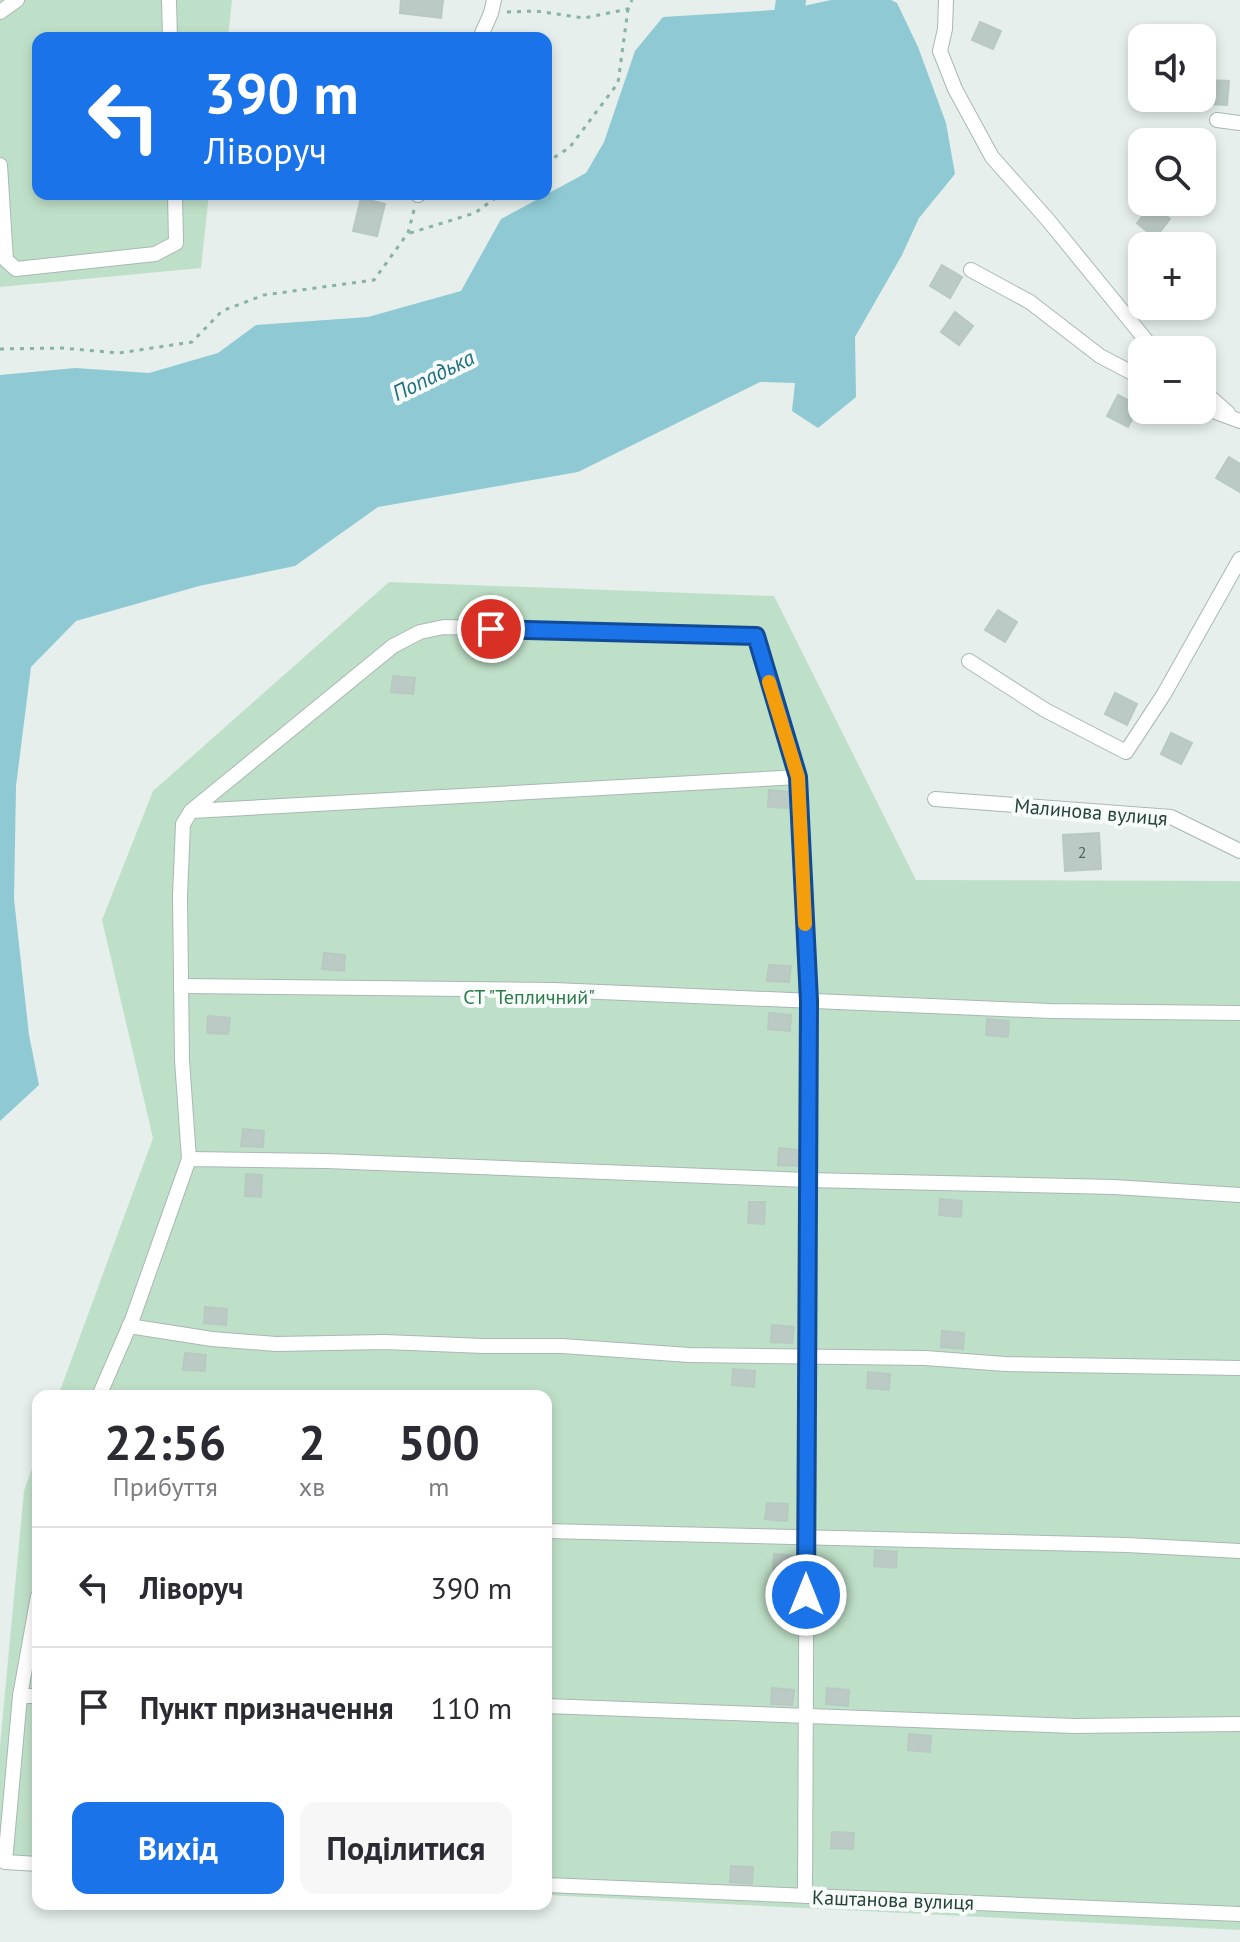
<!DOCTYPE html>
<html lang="uk">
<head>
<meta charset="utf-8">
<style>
	:root { --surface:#fff; --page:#f7f7f7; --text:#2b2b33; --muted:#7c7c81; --line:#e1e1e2; --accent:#1a73e8 }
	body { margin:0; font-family:"PT Sans",sans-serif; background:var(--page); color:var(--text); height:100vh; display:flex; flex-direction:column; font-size:30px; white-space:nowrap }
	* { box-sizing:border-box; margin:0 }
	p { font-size:26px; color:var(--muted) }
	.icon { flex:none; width:44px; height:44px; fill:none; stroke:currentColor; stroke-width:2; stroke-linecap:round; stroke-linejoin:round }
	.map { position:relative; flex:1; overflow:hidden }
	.panel { position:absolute; left:32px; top:1390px; width:520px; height:520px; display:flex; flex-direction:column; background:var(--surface); border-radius:16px; box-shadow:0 4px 12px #0003 }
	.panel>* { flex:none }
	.top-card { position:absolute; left:32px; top:32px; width:520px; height:168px; border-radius:16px; box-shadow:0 4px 12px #0003; background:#1a73e8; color:#fff; overflow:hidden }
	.buttons { position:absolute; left:1128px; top:24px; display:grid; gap:16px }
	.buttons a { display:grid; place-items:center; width:88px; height:88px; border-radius:16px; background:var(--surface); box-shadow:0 4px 12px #0003; font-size:40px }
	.pin { position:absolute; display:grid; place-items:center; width:68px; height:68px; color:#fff; margin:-34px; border:4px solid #fff; border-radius:50%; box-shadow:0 2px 8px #0007 }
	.me { position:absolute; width:88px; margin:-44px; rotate:0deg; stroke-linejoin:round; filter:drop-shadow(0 0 6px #0008) }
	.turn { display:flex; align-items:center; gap:28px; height:168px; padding:0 40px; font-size:36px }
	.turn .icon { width:104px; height:104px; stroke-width:2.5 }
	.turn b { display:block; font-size:56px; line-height:68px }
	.eta { display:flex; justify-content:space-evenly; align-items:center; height:136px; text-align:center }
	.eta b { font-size:48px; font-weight:800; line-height:56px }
	.cta { display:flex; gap:16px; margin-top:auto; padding:16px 40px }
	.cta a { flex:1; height:92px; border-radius:16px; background:var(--accent); color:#fff; font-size:32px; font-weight:800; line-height:92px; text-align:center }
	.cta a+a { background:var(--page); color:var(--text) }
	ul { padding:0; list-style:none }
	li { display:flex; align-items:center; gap:24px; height:120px; padding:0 40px; border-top:2px solid var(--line) }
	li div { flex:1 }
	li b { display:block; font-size:30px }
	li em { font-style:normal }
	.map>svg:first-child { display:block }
	.green { fill:#bfe0c8 }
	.water { fill:#8ec9d4 }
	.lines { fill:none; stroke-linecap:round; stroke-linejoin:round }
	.river { stroke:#8ec9d4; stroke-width:30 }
	.building { fill:#bbcac4; stroke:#b8c9c2; stroke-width:2 }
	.minor-casing { stroke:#a8b8b2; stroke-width:16 }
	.path { stroke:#86b3a5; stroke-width:3; stroke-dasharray:4 6; stroke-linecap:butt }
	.minor { stroke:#fff; stroke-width:14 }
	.route-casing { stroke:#114b97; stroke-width:20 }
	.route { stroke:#1a73e8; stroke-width:14 }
	.slow { stroke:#f59e0b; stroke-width:14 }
	.labels { text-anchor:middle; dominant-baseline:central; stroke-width:8; stroke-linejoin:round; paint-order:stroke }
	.number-label { font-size:16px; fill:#4a645c }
	.street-label { font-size:20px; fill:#24423a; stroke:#f7fbf9 }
	.park-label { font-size:20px; fill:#2d7a4b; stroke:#f7fbf9 }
	.water-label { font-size:22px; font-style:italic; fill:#1c6f80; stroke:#f7fbf9 }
</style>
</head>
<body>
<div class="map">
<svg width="1240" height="1942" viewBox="0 0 1240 1942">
	<rect width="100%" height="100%" fill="#e6efeb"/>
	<!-- green -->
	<g class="green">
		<path d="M0,0H232L228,38H38V194H209L201,268L0,287Z"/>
		<path d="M389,582L774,596L916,880L1240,881V1930L546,1895V1396H58L153,1138L102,920L153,791Z"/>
		<path d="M38,1452V1869L0,1867V1746L24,1491Z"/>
	</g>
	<!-- water -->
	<path class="water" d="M831,0H891L897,3L918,47L946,123L955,174L919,218L902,255L855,337L856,397L818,428L792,411L795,383L760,382L578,472L378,507L295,566L199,586L76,621L31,667L16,786L14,899L29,1035L39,1085L0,1121V375L75,368L149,373L218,353L256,325L368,317L461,291L501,219L586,173L604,142L635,51L663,17L790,9Z"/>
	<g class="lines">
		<!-- river -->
		<path class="river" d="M784,49L791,0"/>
	</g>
	<!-- building -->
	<g class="building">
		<path d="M401,0H443L441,18L400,13Z"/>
		<path d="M980,22L1001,31L993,49L972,40Z"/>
		<path d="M1206,80L1229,81L1227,105L1204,104Z"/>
		<path d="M361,198L385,204L377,236L353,231Z"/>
		<path d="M1152,204L1170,219L1155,238L1137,223Z"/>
		<path d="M942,265L962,277L950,298L930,286Z"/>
		<path d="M955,312L973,326L959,345L941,332Z"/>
		<path d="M1118,395L1139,406L1128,427L1107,416Z"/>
		<path d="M1229,457L1240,464V492L1216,478Z"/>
		<path d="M998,610L1017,622L1005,642L985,630Z"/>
		<path d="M393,676L415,678L413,694L391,692Z"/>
		<path d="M1115,693L1137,704L1127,725L1105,714Z"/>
		<path d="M1171,733L1192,743L1181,764L1161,754Z"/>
		<path d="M769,790L789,792L790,808L768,807Z"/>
		<path d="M1099,833L1101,869L1065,871L1063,835Z"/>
		<path d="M324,953L345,955L344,971L322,969Z"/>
		<path d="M769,965L791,966L789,982L767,981Z"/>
		<path d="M769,1013L791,1015L790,1031L768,1029Z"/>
		<path d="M208,1016L230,1018L228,1034L207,1033Z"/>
		<path d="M987,1019L1009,1021L1008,1037L986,1035Z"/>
		<path d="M243,1129L264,1131L263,1147L241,1146Z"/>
		<path d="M779,1148L798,1150V1166L778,1165Z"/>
		<path d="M246,1174L262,1175L261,1197L245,1196Z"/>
		<path d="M940,1199L962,1201L961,1217L939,1215Z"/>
		<path d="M749,1202H765L764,1224L748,1223Z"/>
		<path d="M205,1307L227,1309L226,1325L204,1323Z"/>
		<path d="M772,1325L794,1327L792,1343L771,1342Z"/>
		<path d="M942,1331L964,1333L963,1349L941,1347Z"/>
		<path d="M185,1353L206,1355L205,1371L183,1370Z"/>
		<path d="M733,1369L755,1371L754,1387L732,1385Z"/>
		<path d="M868,1372L890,1374L889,1390L867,1388Z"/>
		<path d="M767,1503L788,1504L787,1521L765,1519Z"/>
		<path d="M875,1550L897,1552L896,1568L874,1566Z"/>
		<path d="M774,1554L796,1556L795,1572L773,1570Z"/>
		<path d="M772,1688L794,1690L792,1705L771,1704Z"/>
		<path d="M827,1688L849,1690L848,1706L826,1704Z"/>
		<path d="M909,1734L931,1736L930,1752L908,1750Z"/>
		<path d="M832,1832L854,1833L853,1849L831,1848Z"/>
		<path d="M731,1866L753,1867L752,1884L730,1882Z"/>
	</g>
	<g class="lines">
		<!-- minor casing -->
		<g class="minor-casing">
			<g id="minor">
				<path d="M169,0L170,38"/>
				<path d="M946,0L945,29L940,51L955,89L992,157L1048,220L1154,350"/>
				<path d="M0,12L17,0"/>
				<path d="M480,38L491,13L494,0"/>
				<path d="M1217,120L1240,123"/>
				<path d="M0,165L6,260L16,269L155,254L176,243L175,194"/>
				<path d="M418,195V194"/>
				<path d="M971,270L1030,302L1100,356L1142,378"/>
				<path d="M1202,390L1228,413"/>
				<path d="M1202,407L1240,421"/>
				<path d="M969,661L1045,710L1126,752L1164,694L1240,559"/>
				<path d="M935,799L1171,817L1240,851"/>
				<path d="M192,811L798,777"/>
				<path d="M181,986L554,990L1050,1011L1240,1013"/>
				<path d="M189,1159L182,1060L180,896L183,824L191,811L393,646L420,632L444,627L756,636L798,777L809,1001L805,1896"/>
				<path d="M129,1326L212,1339L276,1344L385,1342L484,1346H562L689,1355L925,1358L1005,1364L1240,1368"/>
				<path d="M99,1396L132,1320L189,1159L326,1161L808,1180L1114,1187L1240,1195"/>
				<path d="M546,1531L1127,1545L1240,1551"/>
				<path d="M38,1596L20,1696H38"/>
				<path d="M20,1696L5,1862L38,1864"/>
				<path d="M546,1706L1074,1726L1240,1724"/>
				<path d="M546,1885L1240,1914"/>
			</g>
		</g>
		<!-- path -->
		<g class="path">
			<path d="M507,12L536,11L584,18L628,9L632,0"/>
			<path d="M546,163L570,147L618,83L628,9"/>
			<path d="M410,233L475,213L501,194"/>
			<path d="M0,349L62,348L119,353L192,342L222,311L264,295L374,280L408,233L414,210"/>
		</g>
		<!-- minor -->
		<use href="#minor" class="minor"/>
	</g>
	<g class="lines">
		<!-- route casing -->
		<g class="route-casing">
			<path id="route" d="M491,629L756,636L798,777L809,1001L806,1595"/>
		</g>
		<!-- route -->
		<use href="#route" class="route"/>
		<!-- slow -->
		<path class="slow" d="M769,682L798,777L805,924"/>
	</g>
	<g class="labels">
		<!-- number labels -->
		<g class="number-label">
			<text x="1082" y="852">2</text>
		</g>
		<!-- street labels -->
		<g class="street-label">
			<text transform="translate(1091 812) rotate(5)">Малинова вулиця</text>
			<text transform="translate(893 1900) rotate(2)">Каштанова вулиця</text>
		</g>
		<!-- park labels -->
		<g class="park-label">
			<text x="529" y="997">СТ "Тепличний"</text>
		</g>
		<!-- water labels -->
		<g class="water-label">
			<text transform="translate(433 375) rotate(-26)">Попадька</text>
		</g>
	</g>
</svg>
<div class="buttons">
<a><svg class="icon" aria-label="sound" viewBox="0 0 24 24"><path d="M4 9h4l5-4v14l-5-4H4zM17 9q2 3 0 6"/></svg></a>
<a><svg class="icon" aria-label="search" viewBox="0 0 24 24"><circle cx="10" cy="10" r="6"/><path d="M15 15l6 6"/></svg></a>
<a>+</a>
<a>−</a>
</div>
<div class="pin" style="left:491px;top:629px;background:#d93025"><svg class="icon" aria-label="arrive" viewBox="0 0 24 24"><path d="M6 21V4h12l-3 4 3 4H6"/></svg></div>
<svg class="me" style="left:806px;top:1595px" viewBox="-20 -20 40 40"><circle r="17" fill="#1a73e8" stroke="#fff" stroke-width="3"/><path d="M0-11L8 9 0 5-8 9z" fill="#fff"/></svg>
<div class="top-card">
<div class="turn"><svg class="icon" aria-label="left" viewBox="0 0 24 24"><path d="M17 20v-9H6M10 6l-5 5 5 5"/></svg><div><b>390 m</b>Ліворуч</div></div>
</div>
<section class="panel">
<div class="eta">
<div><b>22:56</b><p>Прибуття</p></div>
<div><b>2</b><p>хв</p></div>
<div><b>500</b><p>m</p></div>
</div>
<ul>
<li><svg class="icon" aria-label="left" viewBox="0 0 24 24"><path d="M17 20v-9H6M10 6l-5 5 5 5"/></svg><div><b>Ліворуч</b></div><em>390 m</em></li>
<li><svg class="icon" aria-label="arrive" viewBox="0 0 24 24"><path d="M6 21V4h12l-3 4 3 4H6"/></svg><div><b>Пункт призначення</b></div><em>110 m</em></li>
</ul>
<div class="cta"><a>Вихід</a><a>Поділитися</a></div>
</section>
</div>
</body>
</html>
